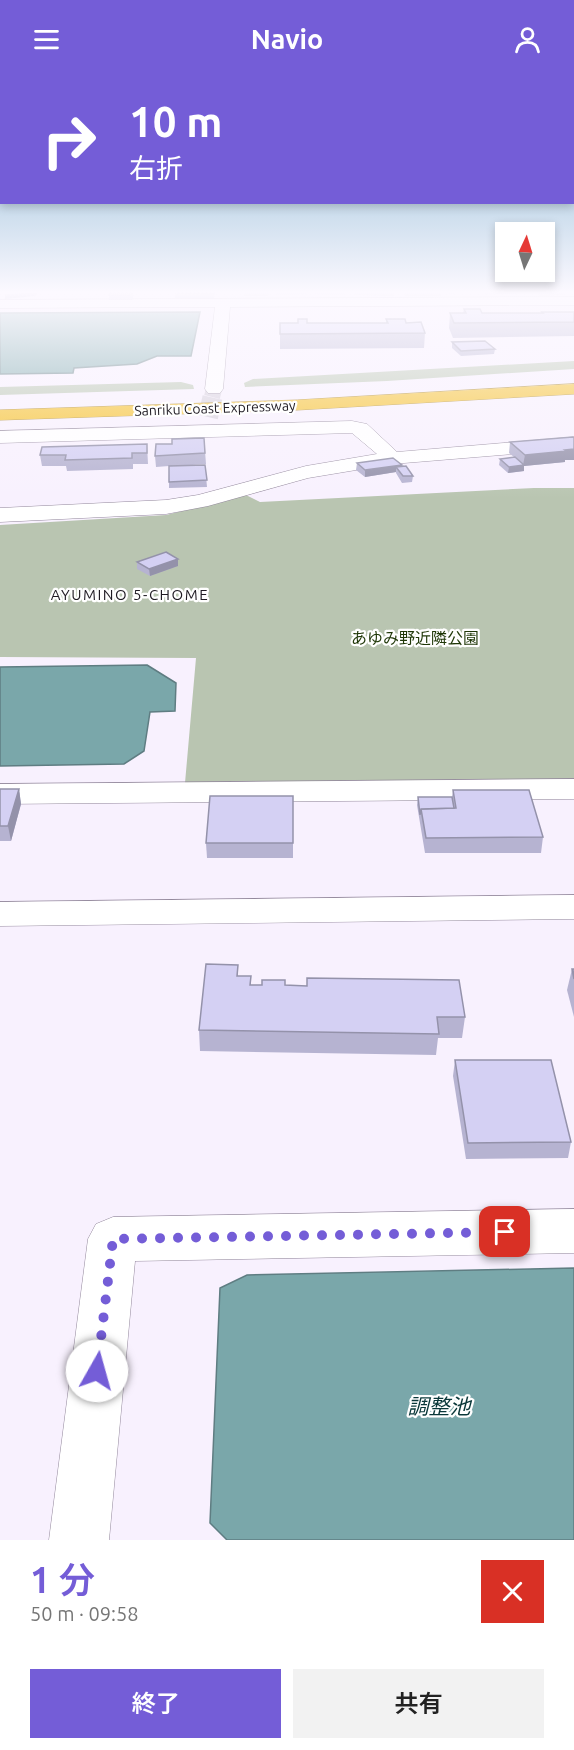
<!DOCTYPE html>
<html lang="ja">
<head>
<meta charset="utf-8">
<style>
	:root { --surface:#fff; --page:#f2f2f2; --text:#222; --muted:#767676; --accent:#745dd7 }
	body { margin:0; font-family:Ubuntu,"Noto Sans JP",sans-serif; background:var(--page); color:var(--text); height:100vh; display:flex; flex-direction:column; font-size:22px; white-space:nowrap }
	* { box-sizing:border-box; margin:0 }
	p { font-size:20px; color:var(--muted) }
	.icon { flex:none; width:33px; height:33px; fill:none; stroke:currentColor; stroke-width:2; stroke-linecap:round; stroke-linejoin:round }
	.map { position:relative; height:1462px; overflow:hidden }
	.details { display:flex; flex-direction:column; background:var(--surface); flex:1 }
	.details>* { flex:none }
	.top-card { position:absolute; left:0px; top:0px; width:574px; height:126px; box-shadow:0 3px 9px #0003; background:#745dd7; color:#fff; overflow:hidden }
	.needle { width:39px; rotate:4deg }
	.buttons { position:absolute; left:495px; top:144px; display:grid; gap:12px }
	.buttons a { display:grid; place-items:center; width:60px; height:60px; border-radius:0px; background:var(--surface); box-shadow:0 3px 9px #0003; font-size:30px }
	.pin { position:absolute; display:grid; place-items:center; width:51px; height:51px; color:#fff; margin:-26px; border-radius:12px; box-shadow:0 3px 9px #0006 }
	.me { position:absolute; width:66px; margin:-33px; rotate:7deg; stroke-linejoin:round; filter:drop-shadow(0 0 4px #0008) }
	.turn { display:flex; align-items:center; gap:21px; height:126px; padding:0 30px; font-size:27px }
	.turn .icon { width:78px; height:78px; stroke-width:2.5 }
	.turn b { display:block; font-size:42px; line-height:51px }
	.round { display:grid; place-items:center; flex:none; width:63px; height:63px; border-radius:0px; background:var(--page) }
	.headline { display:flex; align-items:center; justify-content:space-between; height:102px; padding:0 30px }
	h1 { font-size:36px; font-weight:600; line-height:45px; color:var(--accent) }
	.cta { display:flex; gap:12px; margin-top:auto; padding:12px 30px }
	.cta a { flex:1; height:69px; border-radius:0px; background:var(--accent); color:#fff; font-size:24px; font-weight:600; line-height:69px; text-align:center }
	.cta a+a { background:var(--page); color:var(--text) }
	header { display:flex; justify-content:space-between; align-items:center; height:78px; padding:0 30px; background:var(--accent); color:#fff; font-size:27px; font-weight:600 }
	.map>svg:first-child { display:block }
	.green { fill:#b9c5b1 }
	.water { fill:#7aa7aa; stroke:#5f7d82; stroke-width:1.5 }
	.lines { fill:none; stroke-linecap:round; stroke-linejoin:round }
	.minor-tunnel-far1 { stroke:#d7d1dd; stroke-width:16; stroke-dasharray:16 8; stroke-linecap:butt }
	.minor-tunnel { stroke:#d7d1dd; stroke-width:20; stroke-dasharray:20 10; stroke-linecap:butt }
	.minor-casing { stroke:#93889c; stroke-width:1 }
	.tertiary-casing { stroke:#93889c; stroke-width:1 }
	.motorway-casing { stroke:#ab8727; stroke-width:1 }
	.minor { fill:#fff; fill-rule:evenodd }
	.tertiary { fill:#fff; fill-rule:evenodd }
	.motorway { fill:#f6c129; fill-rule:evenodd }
	.wall { fill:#b6b3d1 }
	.shaded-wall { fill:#9492aa }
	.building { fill:#d4d0f3; stroke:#9492aa; stroke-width:1.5 }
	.route { stroke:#745dd7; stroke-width:10; stroke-dasharray:0 18 }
	.labels { text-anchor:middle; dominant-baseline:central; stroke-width:4.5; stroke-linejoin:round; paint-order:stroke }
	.far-street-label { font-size:14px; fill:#1f1b23; stroke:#fff }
	.far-neighbourhood-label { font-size:15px; letter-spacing:1.5px; fill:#1f1b23; stroke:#fff }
	.park-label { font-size:16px; fill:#1f3707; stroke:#fff }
	.near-water-label { font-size:21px; font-style:italic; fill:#093739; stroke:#fff }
</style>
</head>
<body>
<header><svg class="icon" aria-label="menu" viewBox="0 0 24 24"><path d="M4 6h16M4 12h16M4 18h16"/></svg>Navio<svg class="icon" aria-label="person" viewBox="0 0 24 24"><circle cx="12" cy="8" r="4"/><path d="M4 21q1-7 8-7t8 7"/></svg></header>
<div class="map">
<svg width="574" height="1462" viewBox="0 0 574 1462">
	<rect width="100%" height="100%" fill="#f8f1fe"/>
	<!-- green -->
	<g class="green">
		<path d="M574,283V291L387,303L245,309L244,305L253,301Z"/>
		<path d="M181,304L193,307L194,311L0,317V309Z"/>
		<path d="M534,410H574V701L185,705L196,580L0,579V447L166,437L246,417L260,424Z"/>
	</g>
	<!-- water -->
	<g class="water">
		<path d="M200,234L191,278H157L137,286L74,290L73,295L0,296V235Z"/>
		<path d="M147,587L176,605L175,633L150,634L144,673L124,686L0,688V589Z"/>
		<path d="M574,1190V1462H227L210,1445L220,1210L247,1197Z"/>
	</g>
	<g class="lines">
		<!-- minor-tunnel-far1 -->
		<path class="minor-tunnel-far1" d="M212,319L214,311"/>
		<!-- minor-tunnel -->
		<path class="minor-tunnel" d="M208,339L213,317"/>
		<!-- minor casing -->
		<g class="minor-casing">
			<g id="minor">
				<path d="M574,219V227L230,229L223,311L220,315H208L205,311L215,229L0,230V222Z"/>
				<path d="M352,343L367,346L397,374L574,359V371L392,386L308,400L208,428L166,436L0,444V430L166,422L198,417L306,388L377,376L352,355L0,365V353Z"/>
				<path d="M574,701V721L0,726V706Z"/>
				<path d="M574,1131V1175L135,1183L109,1462H49L88,1161L96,1146L113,1139Z"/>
			</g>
		</g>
		<!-- tertiary casing -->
		<g class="tertiary-casing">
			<path id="tertiary" d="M574,817V841L0,848V824Z"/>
		</g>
		<!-- motorway casing -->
		<g class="motorway-casing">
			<path id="motorway" d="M574,306V316L297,332L0,342V332L297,322Z"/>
		</g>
		<!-- minor -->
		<use href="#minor" class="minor"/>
		<!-- tertiary -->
		<use href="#tertiary" class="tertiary"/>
		<!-- motorway -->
		<use href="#motorway" class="motorway"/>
	</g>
	<!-- wall -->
	<g class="wall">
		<path d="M175,215H215L214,220H175Z"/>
		<path d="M244,215H269L268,218H244Z"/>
		<path d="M275,215H307V216L276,217Z"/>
		<path d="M315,215H345V217L315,216Z"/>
		<path d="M354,215H394V218L354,217Z"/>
		<path d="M404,215H441V218H405Z"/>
		<path d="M448,215H478L449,216Z"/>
		<path d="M483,215H518L517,216H484Z"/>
		<path d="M537,215H564L563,217L540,218Z"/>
		<path d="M109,217H134L132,222H109Z"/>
		<path d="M464,231L482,235H542V234H574V258L453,260L449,250L450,235H463Z"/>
		<path d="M386,241L406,245L425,255L424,270L280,271V245H386Z"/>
		<path d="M452,264L495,271L494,276L461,278L452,270Z"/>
		<path d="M204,360L206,386L178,388L205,387L207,409L169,410V388L156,389L155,378L172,366Z"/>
		<path d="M574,360V382H565V384L524,388V393L508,395L499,387L500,381L514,379L509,375L510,364Z"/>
		<path d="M147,366L148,386H133V391L67,393L66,388H42L40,377Z"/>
		<path d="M357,385L402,388L413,398L412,404L402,405L396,395V394L365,399L356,392Z"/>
		<path d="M178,481V488L150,498L137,491V484Z"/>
		<path d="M0,711H19L21,726L11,763H0Z"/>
		<path d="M453,712L543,759L541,775H425L417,727L418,719H452Z"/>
		<path d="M293,718V780H207L206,765Z"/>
		<path d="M238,887V898H251V907H285L465,939L462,960H438L436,977L200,973L199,952Z"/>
		<path d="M572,891H574V939L567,912Z"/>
		<path d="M455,982L571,1064L568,1080L466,1081L453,998Z"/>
	</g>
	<!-- shaded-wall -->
	<g class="shaded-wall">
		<path d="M22,215H38L35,218L5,221V216Z"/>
		<path d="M574,371V382H565V384L524,388V393L508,395L509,389L523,387L525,377Z"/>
		<path d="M402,387L401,393L396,389V394L365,399V392Z"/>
		<path d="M178,481V488L150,498L149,491Z"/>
		<path d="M19,711L21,726L11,763L8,748Z"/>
	</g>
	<!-- building -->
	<g class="building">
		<path d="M110,215H133L131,217H109Z"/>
		<path d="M175,215H214V216Z"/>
		<path d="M464,231H480L482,235H543L542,234H574V244L454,245L450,235H466Z"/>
		<path d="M298,241H307V245H388L386,241H405L406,245L421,244L425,255L280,256V245H298Z"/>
		<path d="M485,263L495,271L461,273L452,264Z"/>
		<path d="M573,359L574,360V371L565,372L567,373L525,377L510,364Z"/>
		<path d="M204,360L205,375L155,378L156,366H172V361Z"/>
		<path d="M147,366V375H132V380L65,382L66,377H40L42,369Z"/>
		<path d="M515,379L524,387L509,389L500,381Z"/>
		<path d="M393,380L402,387L365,392L357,385Z"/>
		<path d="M205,387L207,402L169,404V388Z"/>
		<path d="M406,388L413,398H403L396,389Z"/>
		<path d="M166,474L178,481L149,491L137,484Z"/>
		<path d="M0,711H19L8,748H0Z"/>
		<path d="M453,712H529L543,759L426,760L421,731L456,730Z"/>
		<path d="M210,718H293V765H206Z"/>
		<path d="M418,719H452L454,730L421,731L420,737Z"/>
		<path d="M206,886L238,887L237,898H251L250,907H262V902H285V907L307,908V900L459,902L465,939H437L439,956L199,952Z"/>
		<path d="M572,891H574V901Z"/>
		<path d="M455,982H551L571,1064L468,1065Z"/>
	</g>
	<!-- sky -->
	<linearGradient id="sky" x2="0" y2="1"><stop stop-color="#7cafcf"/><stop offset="0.51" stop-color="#fcf9ff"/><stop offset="1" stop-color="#fcf9ff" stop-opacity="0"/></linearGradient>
	<rect width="574" height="420" fill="url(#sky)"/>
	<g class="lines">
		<!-- route -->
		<path class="route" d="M97,1293L113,1161L505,1154"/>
	</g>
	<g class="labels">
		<!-- far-street labels -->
		<g class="far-street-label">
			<text transform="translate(215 330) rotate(-2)">Sanriku Coast Expressway</text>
		</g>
		<!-- far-neighbourhood labels -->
		<g class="far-neighbourhood-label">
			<text x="130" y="516">AYUMINO 5-CHOME</text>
		</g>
		<!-- park labels -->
		<g class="park-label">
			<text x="415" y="560">あゆみ野近隣公園</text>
		</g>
		<!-- near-water labels -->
		<g class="near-water-label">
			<text x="439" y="1328">調整池</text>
		</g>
	</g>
</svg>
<div class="buttons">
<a><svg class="needle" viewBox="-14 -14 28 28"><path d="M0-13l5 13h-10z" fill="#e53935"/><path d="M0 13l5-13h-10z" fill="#767676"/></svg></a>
</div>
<div class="pin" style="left:505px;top:1154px;background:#d93025"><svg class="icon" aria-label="arrive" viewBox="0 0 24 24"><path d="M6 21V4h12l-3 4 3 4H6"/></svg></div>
<svg class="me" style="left:97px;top:1293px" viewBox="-20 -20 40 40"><circle r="19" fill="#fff"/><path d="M0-13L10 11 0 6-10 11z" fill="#745dd7"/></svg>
<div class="top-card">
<div class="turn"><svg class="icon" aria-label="right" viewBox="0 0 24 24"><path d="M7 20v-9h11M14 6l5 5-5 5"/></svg><div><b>10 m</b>右折</div></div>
</div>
</div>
<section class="details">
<div class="headline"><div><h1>1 分</h1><p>50 m · 09:58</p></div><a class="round" style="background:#d93025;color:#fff"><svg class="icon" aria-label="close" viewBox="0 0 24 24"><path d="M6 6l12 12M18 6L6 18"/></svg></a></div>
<div class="cta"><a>終了</a><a>共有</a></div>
</section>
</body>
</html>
